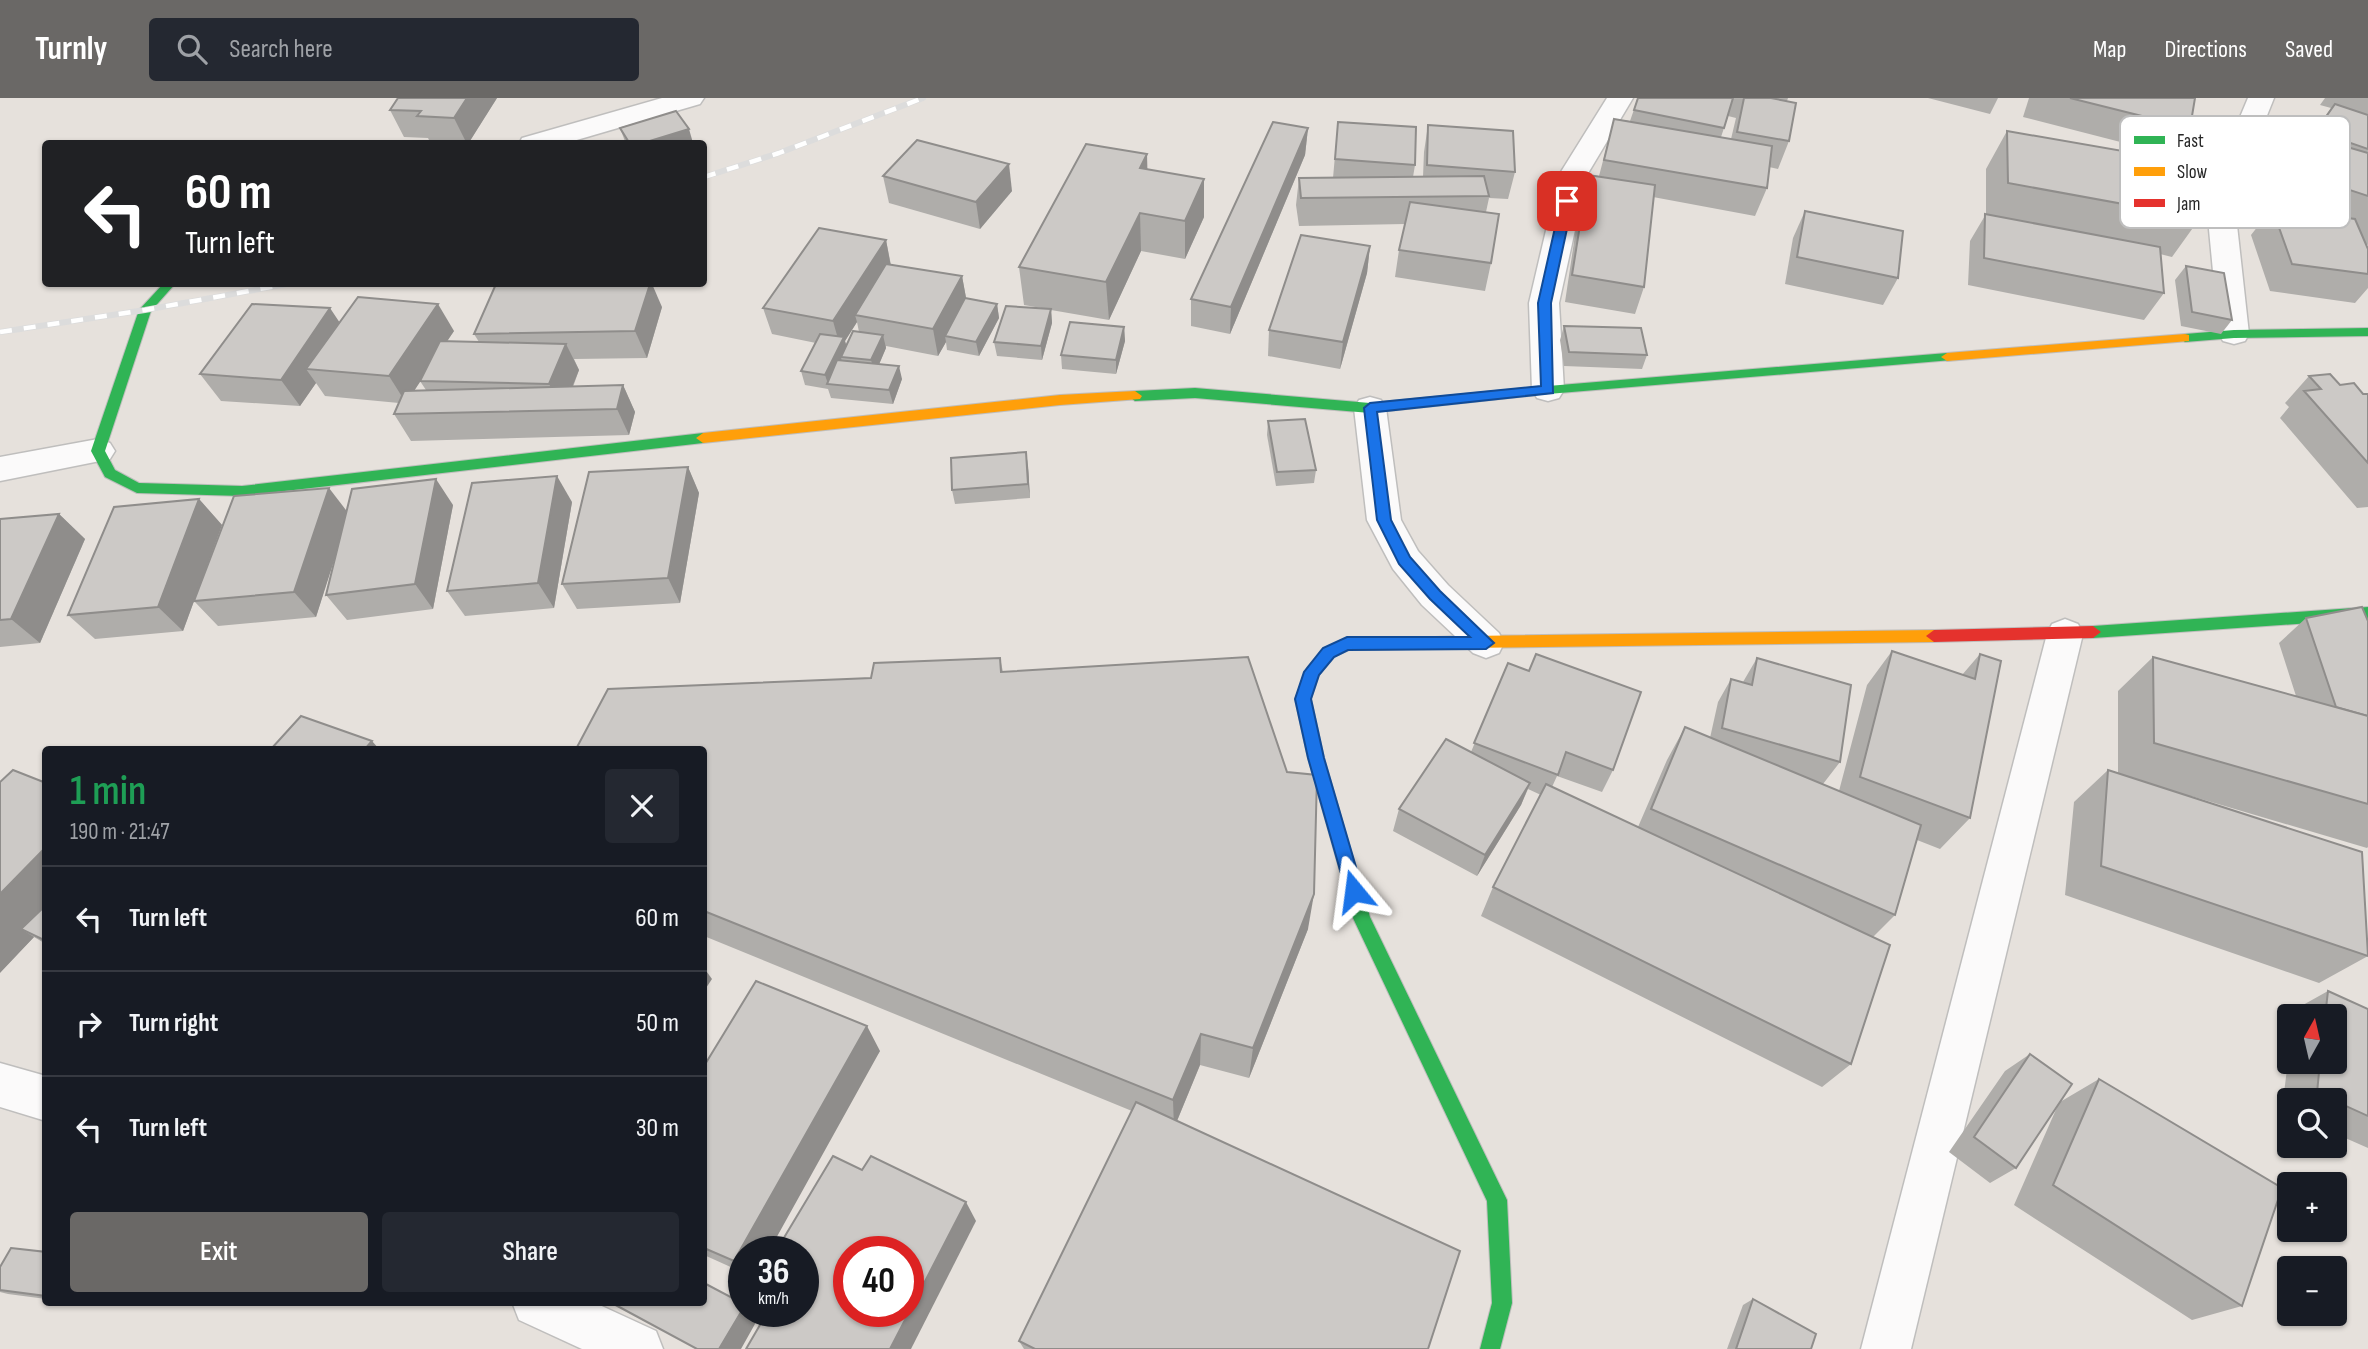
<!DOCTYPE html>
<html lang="en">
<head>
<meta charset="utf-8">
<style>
	:root { --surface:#171b24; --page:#242831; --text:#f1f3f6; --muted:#9ea1a6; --line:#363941; --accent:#6a6866 }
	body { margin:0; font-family:"Sofia Sans Condensed",sans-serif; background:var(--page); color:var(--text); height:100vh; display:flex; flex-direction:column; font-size:26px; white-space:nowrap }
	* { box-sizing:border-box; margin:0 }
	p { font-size:23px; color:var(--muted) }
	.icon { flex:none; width:38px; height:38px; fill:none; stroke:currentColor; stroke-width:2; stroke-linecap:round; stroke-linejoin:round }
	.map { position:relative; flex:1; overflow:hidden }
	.panel { position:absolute; left:42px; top:648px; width:665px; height:560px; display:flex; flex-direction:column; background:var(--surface); border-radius:7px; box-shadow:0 2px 5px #0004 }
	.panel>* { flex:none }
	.hud { position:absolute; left:42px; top:42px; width:665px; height:147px; border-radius:7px; box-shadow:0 2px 5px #0004; background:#202124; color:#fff; overflow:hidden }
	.needle { width:46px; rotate:8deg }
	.buttons { position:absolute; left:2277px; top:906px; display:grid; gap:14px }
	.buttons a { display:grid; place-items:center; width:70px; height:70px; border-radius:7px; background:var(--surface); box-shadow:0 2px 5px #0004; font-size:35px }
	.speed { position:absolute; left:728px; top:1138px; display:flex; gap:14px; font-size:35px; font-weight:700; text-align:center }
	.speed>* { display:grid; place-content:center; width:91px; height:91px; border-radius:50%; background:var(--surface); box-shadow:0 2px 5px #0004; line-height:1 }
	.speed small { font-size:18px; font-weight:400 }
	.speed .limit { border:10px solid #d22; background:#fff; color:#111 }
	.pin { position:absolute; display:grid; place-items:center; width:60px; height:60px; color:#fff; margin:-30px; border-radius:14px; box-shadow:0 4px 10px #0006 }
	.me { position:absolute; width:77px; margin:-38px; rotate:344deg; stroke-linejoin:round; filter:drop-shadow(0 0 5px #0008) }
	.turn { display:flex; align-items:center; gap:24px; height:147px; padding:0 28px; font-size:32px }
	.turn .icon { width:91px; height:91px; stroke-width:2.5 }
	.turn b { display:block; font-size:49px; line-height:60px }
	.round { display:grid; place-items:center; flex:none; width:74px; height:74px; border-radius:7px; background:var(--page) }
	.head { display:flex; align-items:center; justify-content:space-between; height:119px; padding:0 28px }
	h1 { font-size:42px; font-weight:600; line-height:52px; color:#1e9e55 }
	.primary-button { display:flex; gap:14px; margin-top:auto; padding:14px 28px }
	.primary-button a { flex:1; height:80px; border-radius:7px; background:var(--accent); color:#fff; font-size:28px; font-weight:600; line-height:80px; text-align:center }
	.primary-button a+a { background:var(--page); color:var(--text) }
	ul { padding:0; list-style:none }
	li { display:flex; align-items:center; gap:21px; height:105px; padding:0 28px; border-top:2px solid var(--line) }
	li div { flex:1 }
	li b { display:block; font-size:26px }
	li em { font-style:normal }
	header { display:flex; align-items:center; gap:42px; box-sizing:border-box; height:98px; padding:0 35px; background:var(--accent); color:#fff }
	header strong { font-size:33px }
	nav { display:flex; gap:38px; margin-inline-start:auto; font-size:24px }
	.search { width:490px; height:63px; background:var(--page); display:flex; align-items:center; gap:18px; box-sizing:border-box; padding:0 24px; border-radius:7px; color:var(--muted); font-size:26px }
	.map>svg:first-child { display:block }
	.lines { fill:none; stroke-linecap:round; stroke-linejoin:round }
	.street-casing { stroke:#bfbebd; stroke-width:3 }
	.fast-casing { stroke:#bfbebd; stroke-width:2 }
	.slow-casing { stroke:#bfbebd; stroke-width:2 }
	.jam-casing { stroke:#bfbebd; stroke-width:2 }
	.street { fill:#fbfafa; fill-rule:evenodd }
	.fast { fill:#30b455; fill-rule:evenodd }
	.slow { fill:#ff9f0a; fill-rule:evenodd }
	.jam { fill:#e5322d; fill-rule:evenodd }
	.rail-casing { stroke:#dcdcdc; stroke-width:6 }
	.rail { stroke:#fff; stroke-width:4.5; stroke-dasharray:12; stroke-linecap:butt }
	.wall { fill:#afadaa; fill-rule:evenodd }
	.shaded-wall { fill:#8f8d8b }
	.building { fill:#ccc9c6; stroke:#8f8d8b; stroke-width:2; fill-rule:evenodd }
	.route { fill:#1a73e8; stroke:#114b97; stroke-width:2 }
	.key { fill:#fff; stroke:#bebebe; stroke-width:2 }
	.key-label { font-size:19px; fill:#272727 }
</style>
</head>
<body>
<header>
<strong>Turnly</strong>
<div class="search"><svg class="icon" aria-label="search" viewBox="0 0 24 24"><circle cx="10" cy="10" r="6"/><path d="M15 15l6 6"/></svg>Search here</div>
<nav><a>Map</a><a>Directions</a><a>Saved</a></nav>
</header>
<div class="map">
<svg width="2368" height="1251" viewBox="0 0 2368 1251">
	<rect width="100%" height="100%" fill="#e6e1dc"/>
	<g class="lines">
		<!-- street casing -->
		<g class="street-casing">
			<g id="street">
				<path d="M662,0H704L700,6L563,46H519L522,40Z"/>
				<path d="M1607,0H1633L1587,77L1559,205L1564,292L1559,300L1548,303L1537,300L1532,292L1529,205L1559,77Z"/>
				<path d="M2248,0H2274L2234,100L2249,236L2245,243L2234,246L2223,243L2219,236L2206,100Z"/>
				<path d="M1370,299L1381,302L1386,310L1401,422L1418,453L1448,487L1499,535L1504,545L1499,555L1486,560L1473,555L1422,507L1393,471L1367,422L1354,310L1359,302Z"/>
				<path d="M98,341L110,345L115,353L110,361L0,383V359Z"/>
				<path d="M2065,521L2078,526L2083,536L1911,1251H1861L2047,536L2052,526Z"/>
				<path d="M0,965L46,978V1023L0,1009Z"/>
				<path d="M512,1204H593L656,1233L663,1251H582L519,1222Z"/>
			</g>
		</g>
		<!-- fast casing -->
		<g class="fast-casing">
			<g id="fast">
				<path d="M163,186H175L151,213L105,353L115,372L139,385L242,388L703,335L710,340L703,345L242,398L137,395L105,379L91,353L139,212Z"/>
				<path d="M2368,230V238L2234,240L2185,244L2179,240L2185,236L2234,232Z"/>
				<path d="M1947,255L1952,256V262L1548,296L1370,315L1195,300L1135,303L1128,298L1135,293L1195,290L1370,305L1548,288Z"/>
				<path d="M2368,509V521L2093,540L2085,534L2093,528Z"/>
				<path d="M1466,538L1474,544L1466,550L1349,552L1333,559L1319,577L1311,601L1324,660L1370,819L1507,1102L1512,1205L1500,1251H1480L1492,1205L1487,1103L1353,820L1308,660L1295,601L1307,570L1323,551L1342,542Z"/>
			</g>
		</g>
		<!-- slow casing -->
		<g class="slow-casing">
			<g id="slow">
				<path d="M2185,236L2189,237V243L1947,263L1941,259L1947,255Z"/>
				<path d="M1135,293L1142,298L1140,301L1060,307L703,345L696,340L703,335L1060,297Z"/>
				<path d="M1934,532L1942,538L1934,544L1466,550L1458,544L1466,538Z"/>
			</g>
		</g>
		<!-- jam casing -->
		<g class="jam-casing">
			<path id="jam" d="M2093,528L2101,534L2093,540L1934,544L1926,538L1934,532Z"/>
		</g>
		<!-- street -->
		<use href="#street" class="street"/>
		<!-- fast -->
		<use href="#fast" class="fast"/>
		<!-- slow -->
		<use href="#slow" class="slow"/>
		<!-- jam -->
		<use href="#jam" class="jam"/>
		<!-- rail casing -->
		<g class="rail-casing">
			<g id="rail">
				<path d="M704,79L779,55L923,0"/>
				<path d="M0,234L145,212L287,186"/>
			</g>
		</g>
		<!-- rail -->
		<use href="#rail" class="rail"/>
	</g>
	<!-- wall -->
	<g class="wall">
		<path d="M398,0H497L468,46H431L428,40L404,39L390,12Z"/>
		<path d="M1638,0H1788L1787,3L1789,43L1778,71L1769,69L1767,90L1755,118L1653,99L1644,189L1635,216L1565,204L1580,104L1588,77L1599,78L1614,21L1630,23ZM1728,18L1736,20L1731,41L1721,39Z"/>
		<path d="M1928,0H1998L1990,16Z"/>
		<path d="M2029,0H2195L2190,30L2171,57L2023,19Z"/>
		<path d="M2325,0H2368V147L2366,146L2368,151V190L2355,205L2270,193L2251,137L2269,114L2262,112L2277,75L2306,37L2311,38L2331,10L2320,7Z"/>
		<path d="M1338,24L1415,67L1413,79H1423L1424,54L1428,27L1515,74L1508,101L1489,100L1486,114L1491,165L1485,193L1395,179L1399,152L1405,126L1299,128L1296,107L1299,80H1333Z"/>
		<path d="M620,30L693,45L626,46Z"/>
		<path d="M1308,30L1305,57L1230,236L1191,228V201Z"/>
		<path d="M2007,33L2200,120L2172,159L2160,156L2164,195L2144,222L1968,187L1970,143L1986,116V71Z"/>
		<path d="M1147,72L1204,81V119L1185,161L1141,153L1109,222L1051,212L1052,225L1042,262L997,258L994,244L1047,211L1024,207L1019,169Z"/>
		<path d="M883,78L1012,93L980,131L889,105Z"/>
		<path d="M1805,113L1898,180L1883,207L1785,186L1793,140Z"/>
		<path d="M886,142L891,167L962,178L966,200L997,206L999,220L979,258L947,252L946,244L938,258L886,248V250L879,266L902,281L893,306L831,300L828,291L805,287L801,273L816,245L772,236L763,210ZM857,224L859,234L846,247L845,243Z"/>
		<path d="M1370,148L1367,175L1340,271L1268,258L1269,232Z"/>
		<path d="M2186,168L2232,222L2221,236L2181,228L2175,182Z"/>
		<path d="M662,209L647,260L574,261L579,272L573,289L623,287L635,314L629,337L411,343L394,316L399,305L325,298L316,285L300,308L221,303L200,276L340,225L454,233L446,244H479L474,236ZM420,283L426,292L414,293Z"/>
		<path d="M1564,228L1647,257L1642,271L1564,268L1560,242Z"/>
		<path d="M1124,229L1125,243L1116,276L1062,271L1061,257Z"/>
		<path d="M2309,278L2340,287L2363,296H2368V409L2357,410L2280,320L2289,309L2285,305Z"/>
		<path d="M1268,323L1316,372L1314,385L1276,388L1267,337Z"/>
		<path d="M1028,368L1030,400L955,406L952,392Z"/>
		<path d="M688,369L699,395L680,505L577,511L562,486Z"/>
		<path d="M199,401L222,427L194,503L347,413L453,407L433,511L347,522L326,497L338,448L316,519L218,528L194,503L183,533L95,541L68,517Z"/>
		<path d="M572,404L554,510L465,518L447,493Z"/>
		<path d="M59,416L85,441L40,545L0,549V421Z"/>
		<path d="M2306,520L2368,523V749L2367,750L2191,698L2368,858L2319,885L2065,797L2074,704L2108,672L2118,675V593L2153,559L2296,598L2279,545Z"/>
		<path d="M1892,553L1962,577L1980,556L1970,720L1940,751L1917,742L1895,817L1873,839L1851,966L1822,989L1481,818L1493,789L1541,697L1528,691L1521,707L1477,778L1393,733L1399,711L1471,654L1508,565L1613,672L1602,694L1557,678L1552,689L1638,729L1667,662L1685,629L1710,640L1718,604L1731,581L1743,584L1757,560L1840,664L1823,686L1839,693L1867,587Z"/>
		<path d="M1000,560L1003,574L1308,831L1249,980L1200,967L1177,1023L1428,1251H1024L1019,1243L1132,1013L704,838V651L871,580Z"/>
		<path d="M46,685V846L34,839L0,874Z"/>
		<path d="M2328,893L2368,911V1050L2334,1035V1003H2289V1014L2282,1011L2289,955V964H2334V919H2293L2294,912Z"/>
		<path d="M880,953L744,1153V1175L704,1157V968Z"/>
		<path d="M2030,956L2060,1004L2099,981L2242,1208L2192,1222L2014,1107L2058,1007L2016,1070L1990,1085L1949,1054L2005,973Z"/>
		<path d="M46,1154V1201L8,1196L0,1194V1169Z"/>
		<path d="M1753,1201L1811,1251H1727L1743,1207Z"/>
	</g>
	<!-- shaded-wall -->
	<g class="shaded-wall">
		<path d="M467,0H497L468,46H467L454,20Z"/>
		<path d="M1308,30L1305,57L1230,236L1231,209Z"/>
		<path d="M689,31L693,45L691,46H640Z"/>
		<path d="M1147,56L1148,95L1140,70Z"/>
		<path d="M1009,66L1012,93L980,131L976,104Z"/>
		<path d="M1204,81V119L1185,161V123Z"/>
		<path d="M1140,115L1141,153L1109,222L1106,184Z"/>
		<path d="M886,142L891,169L855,217L857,224L845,243L848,253L841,259L842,265L828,286L825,277L840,248L833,223Z"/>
		<path d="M1370,148L1367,175L1340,271L1343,244Z"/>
		<path d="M962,178L967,205L945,238L946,244L938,258L933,231Z"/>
		<path d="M650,186H652L662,209L647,260L635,233Z"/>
		<path d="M438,206L454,233L406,305L389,278Z"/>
		<path d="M997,206L999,220L979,258L976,244Z"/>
		<path d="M330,210L348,237L306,271L316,285L300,308L281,282Z"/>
		<path d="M1051,211L1052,225L1042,262L1041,248Z"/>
		<path d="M1124,229L1125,243L1116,276V262Z"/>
		<path d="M883,237L886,250L875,276L871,262Z"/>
		<path d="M566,246L579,272L563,312L549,286Z"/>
		<path d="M899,268L902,281L893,306L889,292Z"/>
		<path d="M623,287L635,314L629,337L617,311Z"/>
		<path d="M1026,354L1028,368L1030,400L1028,386Z"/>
		<path d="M688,369L699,395L680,505L668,480Z"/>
		<path d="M557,378L572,404L554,510L538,485Z"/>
		<path d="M436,381L453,407L433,511L415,486Z"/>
		<path d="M329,390L349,416L316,519L294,494Z"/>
		<path d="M199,401L222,427L183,533L158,509Z"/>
		<path d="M59,416L85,441L40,545L11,521Z"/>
		<path d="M372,643L379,651H365Z"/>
		<path d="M1530,685L1521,707L1477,778L1485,757Z"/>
		<path d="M46,749V826L21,831L34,839L0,875V796Z"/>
		<path d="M1314,796L1308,831L1249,980L1253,950Z"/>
		<path d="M704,870L712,881L704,893Z"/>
		<path d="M867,928L880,953L769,1153H744V1171L734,1163Z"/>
		<path d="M1201,936L1200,967L1174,1030L1173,1002Z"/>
		<path d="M966,1104L976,1123L911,1251H890Z"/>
		<path d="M744,1209V1213H754L760,1217L741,1251H719Z"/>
	</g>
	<!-- building -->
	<g class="building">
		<path d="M398,0H467L454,20L417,18L421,13L390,12Z"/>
		<path d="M1638,0H1733L1724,30L1634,12Z"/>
		<path d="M1744,0H1771L1796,5L1789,43L1737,34Z"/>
		<path d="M2070,0H2195L2190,30Z"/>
		<path d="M2335,6L2368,17V51L2316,33Z"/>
		<path d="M676,13L689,31L640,46H630L620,30Z"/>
		<path d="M1614,21L1772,48L1767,90L1604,62Z"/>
		<path d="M1273,24L1308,30L1231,209L1191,201Z"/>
		<path d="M1338,24L1416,29L1415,67L1335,61Z"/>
		<path d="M1428,27L1513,33L1515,74L1427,67Z"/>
		<path d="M2007,33L2192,65L2200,120L2008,85Z"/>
		<path d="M2306,37L2368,55V98L2292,73Z"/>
		<path d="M917,42L1009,66L976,104L883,78Z"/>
		<path d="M1086,46L1147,56L1140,70L1204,81L1185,123L1140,115L1106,184L1019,169Z"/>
		<path d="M1588,77L1655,87L1644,189L1572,177Z"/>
		<path d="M1484,78L1489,98L1301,100L1299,80Z"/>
		<path d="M1410,104L1499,116L1491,165L1399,152Z"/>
		<path d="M2272,110L2355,121L2368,151V176L2292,166Z"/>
		<path d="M1805,113L1903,133L1898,180L1797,159Z"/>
		<path d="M1985,116L2160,149L2164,195L1984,160Z"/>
		<path d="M819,130L886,142L833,223L763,210Z"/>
		<path d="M1301,137L1370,148L1343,244L1269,232Z"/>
		<path d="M886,166L962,178L933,231L855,217Z"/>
		<path d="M2186,168L2224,175L2232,222L2192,214Z"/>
		<path d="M496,186H650L635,233L474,236Z"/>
		<path d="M358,199L438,206L389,278L306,271Z"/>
		<path d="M965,200L997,206L976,244L945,238Z"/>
		<path d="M252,206L330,210L281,282L200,276Z"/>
		<path d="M1006,208L1051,211L1041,248L994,244Z"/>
		<path d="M1070,224L1124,229L1116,262L1061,257Z"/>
		<path d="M1564,228L1641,230L1647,257L1569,254Z"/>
		<path d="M853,233L883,237L871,262L841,259Z"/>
		<path d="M820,236L844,239L825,277L801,273Z"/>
		<path d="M440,243L566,246L549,286L420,283Z"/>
		<path d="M837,262L899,268L889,292L827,286Z"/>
		<path d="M2330,276L2340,287L2354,285L2363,296H2368V365L2304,293L2321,291L2309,278Z"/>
		<path d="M623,287L617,311L394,316L404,293Z"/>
		<path d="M1305,321L1316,372L1277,374L1268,323Z"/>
		<path d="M1026,354L1028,386L952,392L951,360Z"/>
		<path d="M688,369L668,480L562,486L589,374Z"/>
		<path d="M557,378L538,485L447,493L472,385Z"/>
		<path d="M436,381L415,486L326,497L352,391Z"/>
		<path d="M329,390L294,494L194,503L234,398Z"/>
		<path d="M199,401L158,509L68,517L114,409Z"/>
		<path d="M59,416L11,521L0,522V421Z"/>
		<path d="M2362,509L2368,523V618L2336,609L2306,520Z"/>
		<path d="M1892,553L1975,581L1980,556L2001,563L1970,720L1860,679Z"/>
		<path d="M1536,556L1641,594L1613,672L1566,654L1558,677L1474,645L1508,565L1529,573Z"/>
		<path d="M1248,559L1287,674L1317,677L1314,796L1253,950L1201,936L1173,1002L704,813V651H576L608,591L871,580L874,565L1000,560L1001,574Z"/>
		<path d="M2153,559L2368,618V706L2154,645Z"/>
		<path d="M1757,560L1851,587L1840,664L1722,630L1731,581L1752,587Z"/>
		<path d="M301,618L372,643L365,651H271Z"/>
		<path d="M1685,629L1921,727L1895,817L1651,711Z"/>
		<path d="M1446,641L1530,685L1485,757L1399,711Z"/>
		<path d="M13,672L46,685V749L0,796V684Z"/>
		<path d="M2108,672L2362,754L2368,858L2101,768Z"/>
		<path d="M1546,686L1890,847L1851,966L1493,789Z"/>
		<path d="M46,807V843L21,831Z"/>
		<path d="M756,883L867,928L734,1163L704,1150V968Z"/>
		<path d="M2328,893L2368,911V1018L2317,995L2320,964H2334V919H2325Z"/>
		<path d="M2030,956L2072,986L2016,1070L1974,1039Z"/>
		<path d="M2099,981L2282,1090L2242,1208L2053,1087Z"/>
		<path d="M1136,1004L1460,1153L1428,1251H1035L1019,1243Z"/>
		<path d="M833,1058L862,1072L871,1058L966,1104L890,1251H746L768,1213H803V1153H776ZM849,1153H908V1213H849Z"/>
		<path d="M11,1150L46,1154V1198L0,1192V1169Z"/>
		<path d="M704,1185L744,1206V1209L719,1251H697L610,1204H704Z"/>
		<path d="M1753,1201L1816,1236L1811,1251H1736Z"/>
	</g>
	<!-- route -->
	<path class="route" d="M1567,99L1573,103L1551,205L1553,295L1377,314L1391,422L1410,459L1440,493L1494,545L1486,551L1348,552L1334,559L1319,577L1311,601L1324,660L1363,793L1360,799L1354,801L1348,799L1346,793L1308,660L1295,601L1304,574L1323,550L1347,539H1470L1430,501L1399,466L1377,422L1364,310L1370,305L1541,288L1538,205L1561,103Z"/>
	<!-- legend -->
	<rect x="2120" y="18" width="230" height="112" rx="10" class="key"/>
	<rect x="2134" y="38" width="31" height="8" fill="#30b455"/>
	<rect x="2134" y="69" width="31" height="9" fill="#ff9f0a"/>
	<rect x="2134" y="101" width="31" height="8" fill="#e5322d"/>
	<g class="key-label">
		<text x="2177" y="49">Fast</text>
		<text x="2177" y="80">Slow</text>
		<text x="2177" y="112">Jam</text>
	</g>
</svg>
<div class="buttons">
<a><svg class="needle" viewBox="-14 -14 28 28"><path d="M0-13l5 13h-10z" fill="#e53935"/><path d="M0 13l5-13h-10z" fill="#9ea1a6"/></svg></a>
<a><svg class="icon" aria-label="search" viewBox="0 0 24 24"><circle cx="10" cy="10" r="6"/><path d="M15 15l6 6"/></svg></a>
<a>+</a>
<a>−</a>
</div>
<div class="speed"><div>36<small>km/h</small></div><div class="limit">40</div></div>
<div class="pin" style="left:1567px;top:103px;background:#d93025"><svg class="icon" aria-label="arrive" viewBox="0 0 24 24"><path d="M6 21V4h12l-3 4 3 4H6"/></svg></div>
<svg class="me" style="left:1354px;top:793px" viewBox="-20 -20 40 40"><path d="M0-17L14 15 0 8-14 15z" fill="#1a73e8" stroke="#fff" stroke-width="4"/></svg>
<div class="hud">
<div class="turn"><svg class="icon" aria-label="left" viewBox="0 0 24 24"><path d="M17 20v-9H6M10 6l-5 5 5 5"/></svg><div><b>60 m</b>Turn left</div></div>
</div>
<section class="panel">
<div class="head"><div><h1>1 min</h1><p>190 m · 21:47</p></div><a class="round"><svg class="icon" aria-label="close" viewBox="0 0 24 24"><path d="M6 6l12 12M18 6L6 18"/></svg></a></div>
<ul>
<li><svg class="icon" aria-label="left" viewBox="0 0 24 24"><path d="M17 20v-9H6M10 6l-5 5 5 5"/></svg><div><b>Turn left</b></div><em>60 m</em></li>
<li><svg class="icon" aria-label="right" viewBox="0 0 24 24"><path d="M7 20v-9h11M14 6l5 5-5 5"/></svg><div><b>Turn right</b></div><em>50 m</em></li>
<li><svg class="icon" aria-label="left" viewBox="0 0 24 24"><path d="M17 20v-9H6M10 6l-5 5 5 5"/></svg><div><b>Turn left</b></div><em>30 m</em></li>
</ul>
<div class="primary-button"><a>Exit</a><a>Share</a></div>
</section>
</div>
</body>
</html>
